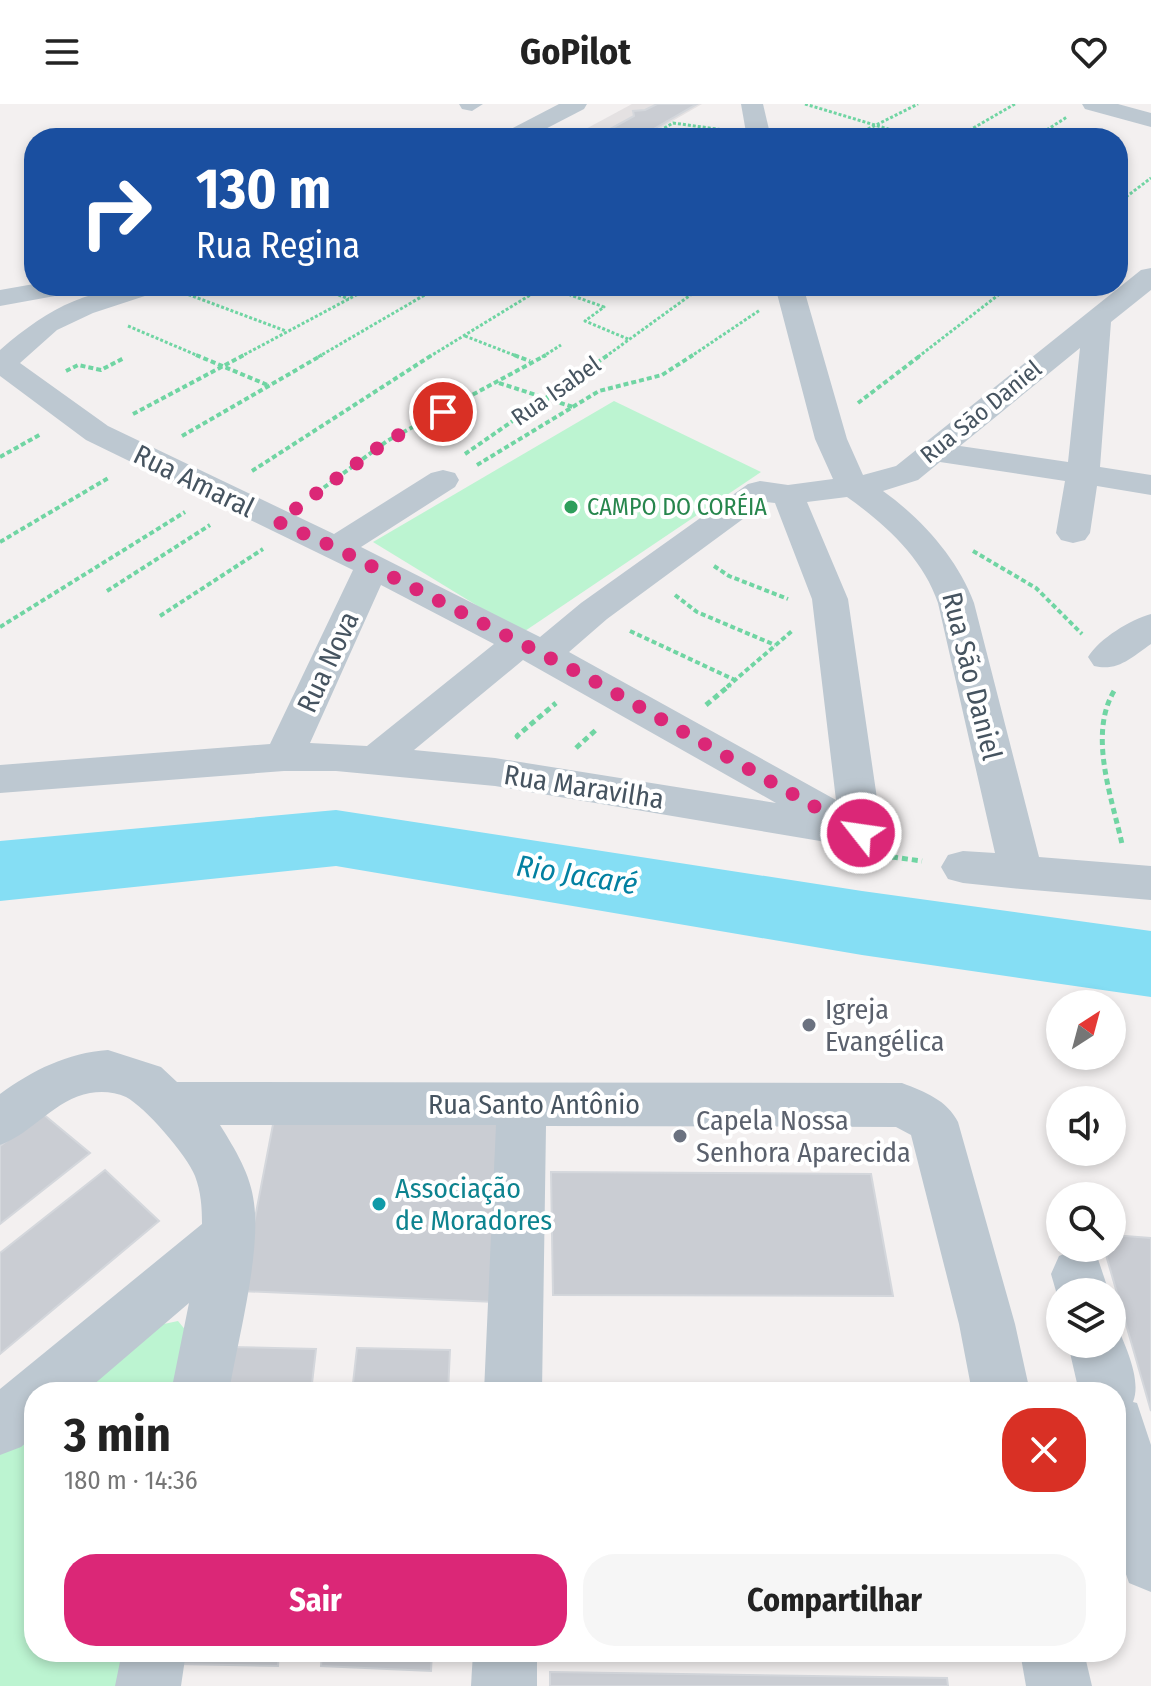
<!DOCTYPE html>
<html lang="pt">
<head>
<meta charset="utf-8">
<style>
	:root { --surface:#fff; --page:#f6f6f6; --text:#222; --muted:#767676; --accent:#db2777 }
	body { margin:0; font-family:"Fira Sans Condensed",sans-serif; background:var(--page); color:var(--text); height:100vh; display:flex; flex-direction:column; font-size:30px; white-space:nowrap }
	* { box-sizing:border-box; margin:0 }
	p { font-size:26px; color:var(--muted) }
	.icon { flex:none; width:44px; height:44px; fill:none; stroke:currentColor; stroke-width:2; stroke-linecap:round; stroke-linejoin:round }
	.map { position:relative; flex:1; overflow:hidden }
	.sheet { position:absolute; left:24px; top:1278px; width:1102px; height:280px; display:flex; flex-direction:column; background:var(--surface); border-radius:32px; box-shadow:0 4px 12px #0003 }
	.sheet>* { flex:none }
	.banner { position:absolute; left:24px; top:24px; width:1104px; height:168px; border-radius:32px; box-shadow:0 4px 12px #0003; background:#1a4fa0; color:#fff; overflow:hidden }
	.needle { width:52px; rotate:36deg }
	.controls { position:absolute; left:1046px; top:886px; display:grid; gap:16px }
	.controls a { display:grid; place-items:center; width:80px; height:80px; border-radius:50%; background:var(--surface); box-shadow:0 4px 12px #0003; font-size:40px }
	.pin { position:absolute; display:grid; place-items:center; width:68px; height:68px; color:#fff; margin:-34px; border:4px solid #fff; border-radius:50%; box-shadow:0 2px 8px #0007 }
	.me { position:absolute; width:88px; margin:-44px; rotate:300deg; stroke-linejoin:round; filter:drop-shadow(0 0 6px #0008) }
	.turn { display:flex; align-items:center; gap:28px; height:168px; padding:0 40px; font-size:36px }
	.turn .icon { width:104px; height:104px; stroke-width:2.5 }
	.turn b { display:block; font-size:56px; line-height:68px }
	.round { display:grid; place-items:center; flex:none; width:84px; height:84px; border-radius:32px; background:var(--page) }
	.summary { display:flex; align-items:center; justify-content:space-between; height:136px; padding:0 40px }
	h1 { font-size:48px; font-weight:700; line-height:60px }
	.action { display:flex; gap:16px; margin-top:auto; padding:16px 40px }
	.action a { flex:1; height:92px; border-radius:32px; background:var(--accent); color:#fff; font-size:32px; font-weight:700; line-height:92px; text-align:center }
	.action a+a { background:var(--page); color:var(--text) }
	header { display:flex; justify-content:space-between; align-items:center; height:104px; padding:0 40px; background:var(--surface); font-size:36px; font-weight:700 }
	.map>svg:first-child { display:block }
	.education { fill:#e4e1e2 }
	.green { fill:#bcf4d1 }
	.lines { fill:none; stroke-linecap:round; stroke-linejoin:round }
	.river { fill:#85def4; fill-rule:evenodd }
	.building { fill:#cacdd3; stroke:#d4d7dc; stroke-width:2 }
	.path-far2 { stroke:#70d5a3; stroke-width:3; stroke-dasharray:3 2; stroke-linecap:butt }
	.path-far1 { stroke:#70d5a3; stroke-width:4; stroke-dasharray:5 3; stroke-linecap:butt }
	.path { stroke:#70d5a3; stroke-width:5; stroke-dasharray:6 4; stroke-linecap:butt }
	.minor { fill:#bdc8d1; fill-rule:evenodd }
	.route { stroke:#db2777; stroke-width:14; stroke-dasharray:0 25.2 }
	.leisure-dot { fill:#2e9e5b; stroke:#fff; stroke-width:3 }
	.worship-dot { fill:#6b7280; stroke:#fff; stroke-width:3 }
	.culture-dot { fill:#0f9aa8; stroke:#fff; stroke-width:3 }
	.labels { text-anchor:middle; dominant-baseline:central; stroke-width:8; stroke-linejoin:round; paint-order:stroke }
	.far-street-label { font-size:24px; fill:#465460; stroke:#fff }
	.far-leisure-label { font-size:24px; fill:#27864d; stroke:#fff; text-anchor:start }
	.street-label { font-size:28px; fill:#465460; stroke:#fff }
	.worship-label { font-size:28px; fill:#5b616d; stroke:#fff; text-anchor:start }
	.culture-label { font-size:28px; fill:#0d838f; stroke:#fff; text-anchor:start }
	.water-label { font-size:30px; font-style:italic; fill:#0380a1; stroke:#fff }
</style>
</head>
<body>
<header><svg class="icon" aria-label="menu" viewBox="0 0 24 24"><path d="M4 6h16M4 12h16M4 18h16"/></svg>GoPilot<svg class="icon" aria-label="heart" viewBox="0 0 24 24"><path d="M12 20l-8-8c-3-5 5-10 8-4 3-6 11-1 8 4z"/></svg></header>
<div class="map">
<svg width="1151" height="1582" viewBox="0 0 1151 1582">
	<rect width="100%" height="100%" fill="#f3f0f0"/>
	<!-- education -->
	<path class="education" d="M632,0H702L643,34H569Z"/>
	<!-- green -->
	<g class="green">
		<path d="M614,297L761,368L522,529L373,438Z"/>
		<path d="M178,1217L187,1228L175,1288H75L159,1221Z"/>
		<path d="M34,1321V1548H126L120,1582H0V1348Z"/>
	</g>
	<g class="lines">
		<!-- river -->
		<path class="river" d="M336,706L862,787L1151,827V893L862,851L336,762L0,797V737Z"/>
	</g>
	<!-- building -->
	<g class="building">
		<path d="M657,0H697L638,34H594L634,12L633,7L645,6Z"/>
		<path d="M43,1010L90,1049L0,1120V1042Z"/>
		<path d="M275,1010L506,1012L495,1198L241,1187Z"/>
		<path d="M105,1066L159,1117L0,1250V1149Z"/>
		<path d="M551,1068L871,1070L893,1192L553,1191Z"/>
		<path d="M1112,1131L1151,1134V1307L1104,1144H1112Z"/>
		<path d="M229,1243L316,1245L311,1288H222Z"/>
		<path d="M357,1244L450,1246L448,1288H352Z"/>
		<path d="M551,1279L905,1285L906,1288H550Z"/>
		<path d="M179,1548H279L278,1562L176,1560Z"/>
		<path d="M322,1548H432L431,1567L321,1562Z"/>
		<path d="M550,1568L947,1574L948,1582H550Z"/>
	</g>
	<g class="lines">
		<!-- path-far2 -->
		<g class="path-far2">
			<path d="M805,0L918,34"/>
			<path d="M647,34L673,19L724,26"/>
			<path d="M850,34L918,0"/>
			<path d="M956,34L1015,0"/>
			<path d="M1034,34L1067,13"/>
			<path d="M1118,99L1151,74"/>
			<path d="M315,182L349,195"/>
			<path d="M545,182L604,203L585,217L628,235"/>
			<path d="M179,187L286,227"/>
			<path d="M566,190L577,182"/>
			<path d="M128,222L201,253"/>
			<path d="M465,232L519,253"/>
			<path d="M240,253L373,182"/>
			<path d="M318,253L440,182"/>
			<path d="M429,253L545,182"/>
			<path d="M542,253L561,241"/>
			<path d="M605,253L703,182"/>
			<path d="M690,253L760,206"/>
			<path d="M918,253L1010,182"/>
		</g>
		<!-- path-far1 -->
		<g class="path-far1">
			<path d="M196,251L270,282"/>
			<path d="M514,251L530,257"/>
			<path d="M66,267L78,261L101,266L124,254"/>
			<path d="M499,279L573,303"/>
			<path d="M858,299L921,251"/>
			<path d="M133,310L244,251"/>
			<path d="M182,332L322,251"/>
			<path d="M465,350L608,251"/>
			<path d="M0,353L41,330"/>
			<path d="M477,361L599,287L662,271L693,251"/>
			<path d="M252,367L432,251"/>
			<path d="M311,393L387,337L546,251"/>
			<path d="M0,438L110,373"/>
			<path d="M973,447L1036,484L1082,530"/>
			<path d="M714,462L729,472L788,495"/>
			<path d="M107,487L210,421"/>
			<path d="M675,491L697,508L775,541"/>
			<path d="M160,512L263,445"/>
			<path d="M0,523L185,408"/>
			<path d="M630,527L735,576"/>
			<path d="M727,583L792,527"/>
		</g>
		<!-- path -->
		<g class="path">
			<path d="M1114,587C1088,631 1112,694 1122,740"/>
			<path d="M706,601L730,581"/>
			<path d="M519,634L517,632L556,599"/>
			<path d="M576,644L598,624"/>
			<path d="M892,753L922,757"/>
		</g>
		<!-- minor -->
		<g class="minor">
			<path d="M459,0H483L472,7L462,5Z"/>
			<path d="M559,0H587L584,5L528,34H499L503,29Z"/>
			<path d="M741,0H763L771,34H747Z"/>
			<path d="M1082,0H1118L1151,9V23L1085,5Z"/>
			<path d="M1151,164V186L1111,218L1100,363L1151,371V391L1097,382L1090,429L1085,436L1073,439L1061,436L1056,429L1065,377L940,358L918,376L883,387C921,414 958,455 974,499L1039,753L1151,762V796L1021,785L963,779L948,775L941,763L948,751L963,747L995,749L938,499C923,454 885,420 847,393L807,398L848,495L882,729L876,740C857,746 847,735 832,739L495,682L336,667H284L0,689V661L270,640L353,466L86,336L0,272V246C52,201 91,182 161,182L157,188L93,209L57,226L20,259L108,322L334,430L431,369L443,366L455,369L459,376L455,383L361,443L540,533L581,499L748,380L760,377L788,381L833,375L815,335L775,182H803L847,335L863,371L896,362L1141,166ZM1080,244L1068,358L960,342ZM766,398L775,399L812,495L836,696L569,548L607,515ZM381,481L494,540L367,642L310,639ZM523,556L776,699L495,654L414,646Z"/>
			<path d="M34,180V182H81L77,188L0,202V186Z"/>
			<path d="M1151,510V540C1132,553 1118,568 1094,562L1088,553C1100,534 1130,516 1151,510Z"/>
			<path d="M108,946L161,963L177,978L902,979C925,988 947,996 958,1018L1015,1220L1030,1288H972L959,1220L911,1031L896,1023L546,1022L542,1288H484L496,1021H220C235,1045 251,1071 254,1099C261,1150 238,1235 229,1288H171L189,1199L85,1288H34V1332L21,1343L0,1351V1285L202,1120C202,1103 201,1088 195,1072C187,1051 145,1003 126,993C115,988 102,987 90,989C55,995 33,1029 0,1041V990C33,966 67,949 108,946Z"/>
			<path d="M1078,1144L1097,1152L1109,1188H1060V1201L1051,1170L1059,1152Z"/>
			<path d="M1112,1219L1116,1220C1125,1241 1142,1276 1133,1298L1137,1299L1151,1341V1488L1129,1479L1116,1441V1288H1079L1068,1240H1112Z"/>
			<path d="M122,1548H186L181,1582H115Z"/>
			<path d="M473,1548H537V1582H471Z"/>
			<path d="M1020,1548H1084L1092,1582H1026Z"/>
		</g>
	</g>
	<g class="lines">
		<!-- route -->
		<path class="route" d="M443,308L387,337L278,418L336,444L587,573L861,729"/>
	</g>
	<!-- markers -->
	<circle class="leisure-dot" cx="571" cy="403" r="8"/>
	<g class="worship-dot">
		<circle cx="809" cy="921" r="8"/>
		<circle cx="680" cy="1032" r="8"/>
	</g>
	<circle class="culture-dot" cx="379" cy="1100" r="8"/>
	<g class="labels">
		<!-- far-street labels -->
		<g class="far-street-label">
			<text transform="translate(556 287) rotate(-35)">Rua Isabel</text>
			<text transform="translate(981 308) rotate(-39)">Rua Sāo Daniel</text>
		</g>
		<!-- far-leisure labels -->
		<g class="far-leisure-label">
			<text x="587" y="403">CAMPO DO CORÉIA</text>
		</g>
		<!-- street labels -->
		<g class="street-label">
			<text transform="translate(194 377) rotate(26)">Rua Amaral</text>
			<text transform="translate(328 558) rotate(-65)">Rua Nova</text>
			<text transform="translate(972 572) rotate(76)">Rua São Daniel</text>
			<text transform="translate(584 683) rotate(9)">Rua Maravilha</text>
			<text x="534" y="1000">Rua Santo Antônio</text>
		</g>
		<!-- worship labels -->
		<g class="worship-label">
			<text x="825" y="905">Igreja<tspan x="825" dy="32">Evangélica</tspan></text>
			<text x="696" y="1016">Capela Nossa<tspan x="696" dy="32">Senhora Aparecida</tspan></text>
		</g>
		<!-- culture labels -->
		<g class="culture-label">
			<text x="395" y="1084">Associação<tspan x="395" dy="32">de Moradores</tspan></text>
		</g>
		<!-- water labels -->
		<g class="water-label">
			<text transform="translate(577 771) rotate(9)">Rio Jacaré</text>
		</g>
	</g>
</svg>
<div class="controls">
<a><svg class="needle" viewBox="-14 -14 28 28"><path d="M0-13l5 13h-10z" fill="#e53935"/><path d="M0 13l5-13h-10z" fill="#767676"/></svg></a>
<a><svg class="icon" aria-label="sound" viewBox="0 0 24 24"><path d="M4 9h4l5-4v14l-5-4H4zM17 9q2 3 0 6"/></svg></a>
<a><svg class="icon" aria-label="search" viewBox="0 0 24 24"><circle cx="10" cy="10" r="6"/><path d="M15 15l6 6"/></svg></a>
<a><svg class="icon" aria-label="layers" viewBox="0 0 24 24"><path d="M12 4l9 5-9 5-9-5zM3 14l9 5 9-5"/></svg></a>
</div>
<div class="pin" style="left:443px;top:308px;background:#d93025"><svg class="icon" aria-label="arrive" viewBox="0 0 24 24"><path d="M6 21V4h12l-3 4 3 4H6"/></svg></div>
<svg class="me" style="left:861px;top:729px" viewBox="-20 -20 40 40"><circle r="17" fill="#db2777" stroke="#fff" stroke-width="3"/><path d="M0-11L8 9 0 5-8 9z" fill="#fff"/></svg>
<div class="banner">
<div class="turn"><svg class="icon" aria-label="right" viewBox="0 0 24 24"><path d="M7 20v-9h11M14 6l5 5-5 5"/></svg><div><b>130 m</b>Rua Regina</div></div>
</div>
<section class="sheet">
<div class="summary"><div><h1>3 min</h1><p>180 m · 14:36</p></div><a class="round" style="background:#d93025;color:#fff"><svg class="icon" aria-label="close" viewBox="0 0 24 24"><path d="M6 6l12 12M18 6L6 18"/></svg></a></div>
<div class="action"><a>Sair</a><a>Compartilhar</a></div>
</section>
</div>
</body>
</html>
